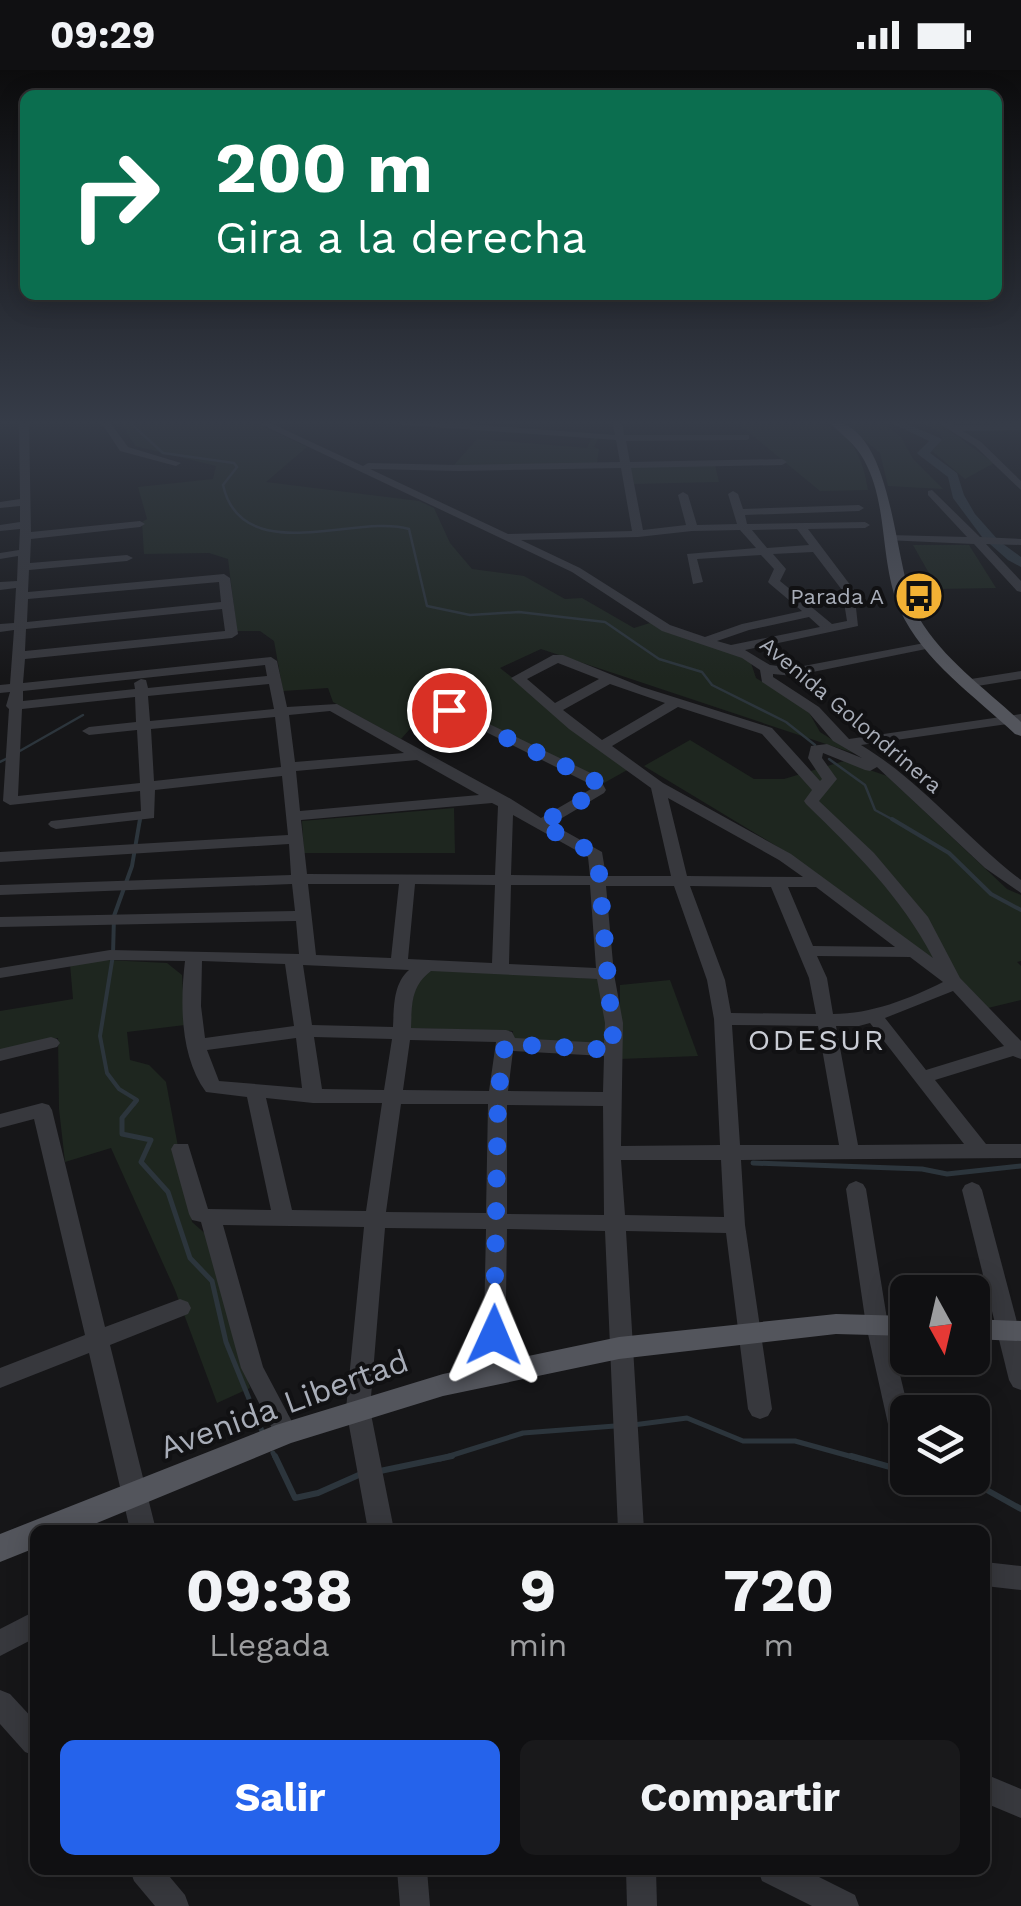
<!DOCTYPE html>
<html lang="es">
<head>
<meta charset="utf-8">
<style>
	:root { --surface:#101012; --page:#19191b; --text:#f1f3f6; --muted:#9c9d9f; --line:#303032; --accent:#2563eb }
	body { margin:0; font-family:"Work Sans",sans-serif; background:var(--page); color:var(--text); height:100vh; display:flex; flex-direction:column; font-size:38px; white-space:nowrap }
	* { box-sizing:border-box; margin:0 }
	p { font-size:32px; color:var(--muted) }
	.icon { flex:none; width:55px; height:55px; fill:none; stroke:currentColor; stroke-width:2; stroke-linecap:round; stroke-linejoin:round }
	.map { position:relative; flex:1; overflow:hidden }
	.panel { position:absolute; left:30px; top:1455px; width:960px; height:350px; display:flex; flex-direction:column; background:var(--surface); border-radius:15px; box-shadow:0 5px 25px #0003,0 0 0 2px var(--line) }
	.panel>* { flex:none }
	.banner { position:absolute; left:20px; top:20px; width:982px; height:210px; border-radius:15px; box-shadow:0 5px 25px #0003,0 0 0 2px var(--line); background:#0b6e4f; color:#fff; overflow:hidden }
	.needle { width:65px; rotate:172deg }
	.fabs { position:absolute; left:890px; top:1205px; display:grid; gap:20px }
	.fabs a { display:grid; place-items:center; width:100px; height:100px; border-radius:15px; background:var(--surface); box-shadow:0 5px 25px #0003,0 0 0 2px var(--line); font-size:50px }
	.pin { position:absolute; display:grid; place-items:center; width:85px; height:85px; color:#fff; margin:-42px; border:5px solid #fff; border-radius:50%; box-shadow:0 2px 10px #0007 }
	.me { position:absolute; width:110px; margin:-55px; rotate:1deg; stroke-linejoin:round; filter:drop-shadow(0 0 8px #0008) }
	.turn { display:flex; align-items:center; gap:35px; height:210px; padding:0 30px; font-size:45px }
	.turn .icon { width:130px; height:130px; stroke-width:2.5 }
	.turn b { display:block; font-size:70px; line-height:85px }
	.eta { display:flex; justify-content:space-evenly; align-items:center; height:170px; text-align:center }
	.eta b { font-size:60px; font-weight:700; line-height:70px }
	.primary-button { display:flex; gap:20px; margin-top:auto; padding:20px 30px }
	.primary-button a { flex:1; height:115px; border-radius:15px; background:var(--accent); color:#fff; font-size:40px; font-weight:700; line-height:115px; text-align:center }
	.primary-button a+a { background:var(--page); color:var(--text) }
	.status { display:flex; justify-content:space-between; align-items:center; height:70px; padding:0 50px; background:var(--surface); direction:ltr }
	.status svg { height:28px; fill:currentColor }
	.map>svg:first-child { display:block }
	.green { fill:#1e261f }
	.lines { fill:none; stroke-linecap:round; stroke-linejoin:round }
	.stream-far3 { stroke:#2c353c; stroke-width:2.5 }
	.stream-far2 { stroke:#2c353c; stroke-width:4 }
	.stream-far1 { stroke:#2c353c; stroke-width:5 }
	.stream { stroke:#2c353c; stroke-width:6 }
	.river { fill:#2c353c; fill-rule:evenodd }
	.minor { fill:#37383d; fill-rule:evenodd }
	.major { fill:#53555c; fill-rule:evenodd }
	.route { stroke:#2563eb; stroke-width:18; stroke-dasharray:0 32.4 }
	.labels { text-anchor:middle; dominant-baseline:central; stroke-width:8; stroke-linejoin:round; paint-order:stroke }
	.far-poi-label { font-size:22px; fill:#a8adb8; stroke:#111113; text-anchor:end }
	.far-street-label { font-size:22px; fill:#a8adb8; stroke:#111113 }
	.neighbourhood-label { font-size:30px; letter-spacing:2.5px; fill:#c9ccd4; stroke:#111113 }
	.near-street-label { font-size:32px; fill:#a8adb8; stroke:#111113 }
</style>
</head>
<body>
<div class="status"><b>09:29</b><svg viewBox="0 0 49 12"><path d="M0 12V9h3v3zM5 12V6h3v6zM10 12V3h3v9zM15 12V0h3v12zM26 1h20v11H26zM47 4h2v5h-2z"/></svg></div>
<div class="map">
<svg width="1021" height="1836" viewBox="0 0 1021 1836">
	<rect width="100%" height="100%" fill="#161618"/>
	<!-- green -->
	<g class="green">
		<path d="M113,351H252L307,377L266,412L419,431L434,438L450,473L472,499L524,506L565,529L582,528L634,558L653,552L743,586L751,593L756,608L807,639L820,662L853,683L541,579L500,598L629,699L604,713L451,636L417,651L401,669L333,632L328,618L283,621L274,571L260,561H237L228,489L209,483L144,484L142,452L147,449L138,417L213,409L216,396L135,376L121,353Z"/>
		<path d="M735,351C801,351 856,336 868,420L820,421Z"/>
		<path d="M842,351H881L901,367L913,389L943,419L888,416L880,383Z"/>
		<path d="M918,351H936L994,393L965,409L932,381L942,370L940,362Z"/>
		<path d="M592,367L598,368L594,377L599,379L597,393L453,396L477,369L587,378Z"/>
		<path d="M715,395L719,412L634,414L630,396Z"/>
		<path d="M913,475H969L996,518L938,519Z"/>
		<path d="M690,670L754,709H784L844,691L887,706L1007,819L1021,825V891L1017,892L1021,896V930L988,938L788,783L644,696Z"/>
		<path d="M454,738L455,783H304L302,751Z"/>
		<path d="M107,890L167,893L182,905L185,955L127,962L130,990L149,995L166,1012L192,1152L209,1167L250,1318L217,1333L175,1220L111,1078L65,1092L59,1039L58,968L0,980V941L73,929L70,894Z"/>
		<path d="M430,899L598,909L607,954L605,975L513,969V961L408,958L416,910Z"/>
		<path d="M670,910L698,986L620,989V915Z"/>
	</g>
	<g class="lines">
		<!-- stream-far3 -->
		<g class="stream-far3">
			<path d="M128,351L163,383L234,393L237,397L223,415C242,499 357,443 409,459L427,536L470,545L519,542L605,552L659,589L702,602L712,615L786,652L815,675"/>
			<path d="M18,682L83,645"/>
			<path d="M829,689L865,715L875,740L897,752"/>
			<path d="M0,692L10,687"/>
			<path d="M140,752V748"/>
		</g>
		<!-- stream-far2 -->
		<g class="stream-far2">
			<path d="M892,749L949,783L991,824L1021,840"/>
			<path d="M134,1034L137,1030L119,1019L107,1003L100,966L113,885L114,846L132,796L140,749"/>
		</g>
		<!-- stream-far1 -->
		<g class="stream-far1">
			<path d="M136,1031L122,1048V1064L151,1070L141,1092L168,1122L190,1188L212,1211L226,1272L262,1361"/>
			<path d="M753,1093L922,1099L947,1104L1021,1096"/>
			<path d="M633,1355L687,1348L743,1371H795L860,1389"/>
			<path d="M273,1383L276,1389"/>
			<path d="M440,1389L523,1363L615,1356"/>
		</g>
		<!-- stream -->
		<g class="stream">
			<path d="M275,1386L295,1428L318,1423L361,1404"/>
			<path d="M851,1386L908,1402"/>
			<path d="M380,1401L452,1386"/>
			<path d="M946,1408L985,1419L1021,1439"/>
		</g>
		<!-- river -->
		<path class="river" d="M887,351H900L940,368L942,370L930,383L957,403L964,425L975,444L999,471L1021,487V497L1008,490L982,467L953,428L948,407L919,385L917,383L929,371Z"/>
		<!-- minor -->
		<g class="minor">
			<path d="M19,351H29L31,462L140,451L145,454L140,457L31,469L30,493L127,485L133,488L127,491L29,500L28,522L224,504L230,508L238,564L232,568L25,589L23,613L271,587L277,591L287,637L337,634L511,729L541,748L591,719L588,713L442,640L449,636L454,637L599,707L606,720L604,723L552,754L602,782L606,806H671L651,718L569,659L511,608L553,585H563L642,617L772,658L820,711L822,709L808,688L811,676L827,674L862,688L833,671L809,643L762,612L760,600L742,588L662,561L572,502L254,351H266L363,396L368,393L459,395L620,392L616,370L392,354L387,351H426L615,365L612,351H622L624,365H749V369L746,370L626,371L630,392L782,389L787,392L782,395L631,398L643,460L686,455L678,425L683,422L688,425L697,455L737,454L728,424L733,421L738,424L743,439L859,435L864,438L859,441L745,445L747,454L865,452L870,455L865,458L808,459L854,520L858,556L745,580L770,595L793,598L935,571V577L931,578L793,606L773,604V607L819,637L849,669L1021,644V652L861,675C921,711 966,768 1021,810V823L985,798L877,697L870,701L865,700L823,683L822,688L837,709L819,731L874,783L928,847L960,908L1021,971V989L1013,986L935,1010L986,1074H1021V1088L741,1090L745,1155L772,1339L768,1346L760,1349L752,1346L748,1339L726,1163L626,1161L644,1460H618L605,1161L507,1159L505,1303L502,1310L494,1313L486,1310L483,1303L486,1159L385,1158L370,1339L394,1460H368L346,1339L364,1157L223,1155L263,1297L298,1363L294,1370L286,1373L278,1370L241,1298L201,1152L192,1150L189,1144L171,1079L174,1074H188L208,1139L271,1140L247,1027L206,1022C180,987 180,933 185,891L110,890L0,908V898L110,880L299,884L296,851L0,857V847L295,841L292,814L0,825V815L291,805L289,774L0,792V782L288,765L282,706L155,720L154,748L56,759L51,757L48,754L51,751L141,741L140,721L10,735L3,731L9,639L6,636L10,622L0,623V615L10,614L14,560L0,562V554L14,553L16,518L0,520V512L17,511L18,486L0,489V483L19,480L20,459L0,461V455L20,452V436L0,438V432L20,429ZM621,398L632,461L508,464L370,399L459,401ZM797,459L809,475L767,478L752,460ZM740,460L756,478L687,484L693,514L703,512L697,489L761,485L774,499L768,512L770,514L802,541L742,554L705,567L670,555L580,498L521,470L638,467L692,461ZM813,482L842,520L847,551L832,554L780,511L786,499L773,484ZM219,512L221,532L27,552L28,529ZM222,539L225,561L25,581L26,559ZM809,547L820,557L731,575L717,571L749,560ZM558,593L599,609L555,633L527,609ZM265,595L267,606L148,618L146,610L141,609L134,613L135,619L23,631V621ZM269,614L274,639L150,651L148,626ZM610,614L665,633L602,670L563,640ZM135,627L136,652L89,657L82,661L89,665L137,660L140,713L18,726L22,639ZM678,637L762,664L812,720L804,731L806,734C855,782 901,826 933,888L791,784L663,713L612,676ZM330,641L404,683L295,692L289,645ZM275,647L281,697L154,711L151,659ZM417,690L479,725L300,741L296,701ZM668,728L779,790L803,807L687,806ZM492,733L498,736L495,805L307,804L301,750ZM513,745L588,787L590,806L511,805ZM308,814H399L391,888L316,885ZM415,814L495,815L492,893L408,889ZM511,815H590L596,898L509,894ZM606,816H674L707,910L714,949L720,1075L621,1076L623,953L614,904ZM690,816L771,817L809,908L816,944L731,943L725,910ZM788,817H816L895,877L813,876ZM817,886L910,887L943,912C909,929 871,944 833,944L827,908ZM202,891L285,894L294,956L205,968L201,936ZM303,895L409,900C393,914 394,937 393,957L312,955ZM431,901L597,909L605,953L604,973L515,968L512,962L506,960L411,958C412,934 411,916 431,901ZM953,921L1004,976L926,1000L885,948ZM870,953L964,1074L858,1075L836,956H859ZM732,955L818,956L839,1075H740ZM314,967L392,969L384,1020L322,1019ZM296,968L302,1018L219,1011L207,980ZM410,970L496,972L489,1021L403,1020ZM513,981L604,986L603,1022L508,1021ZM266,1028L313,1033H382L366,1141L292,1140ZM401,1034H488L486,1143L386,1142ZM507,1035L603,1036L604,1145L507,1144ZM621,1090H721L724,1147L625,1145Z"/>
			<path d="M91,351H109L128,377L181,393L176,396L120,381L103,355Z"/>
			<path d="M935,351H946L954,355L1021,354V360L963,361L981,372L1021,411V420L975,376Z"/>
			<path d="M932,420L980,467L1021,469V475L986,474L1021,511V522L1017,521L974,474L885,470V466L889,465L967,467L928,425V421Z"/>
			<path d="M1021,601V609L971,617L964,613L971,609Z"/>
			<path d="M51,967L57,969L60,973L57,977L0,991V979Z"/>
			<path d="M42,1033L49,1035L52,1040L105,1257L180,1229L188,1232L191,1238L188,1244L110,1275L156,1460H130L89,1283L0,1318V1298L85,1265L34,1049L0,1058V1044Z"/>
			<path d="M856,1111L863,1114L866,1119L888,1255L909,1342L908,1362L900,1364L892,1361L888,1354L866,1255L846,1119L849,1114Z"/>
			<path d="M972,1112L979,1115L982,1120L1021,1267V1320L1013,1317L1009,1310L962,1120L965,1115Z"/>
			<path d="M985,1492L1021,1496V1520L985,1516Z"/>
			<path d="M35,1541V1568L0,1586V1559Z"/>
			<path d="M0,1620L10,1624L35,1651V1686L25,1682L0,1654Z"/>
			<path d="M985,1704L1021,1719V1748L985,1733Z"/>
			<path d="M130,1800H164L185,1825L189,1836H155L134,1811Z"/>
			<path d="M397,1800H427L430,1836H400Z"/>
			<path d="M626,1800H656L657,1836H627Z"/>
			<path d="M758,1800H805L855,1825L859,1836H812L762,1811Z"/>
		</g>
		<!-- major -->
		<g class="major">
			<path d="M828,351C897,351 892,503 919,548C944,590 986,619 1021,652V666L1015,664C976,627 923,591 900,540C879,492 889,435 864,390C855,373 840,364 828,351Z"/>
			<path d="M836,1244L908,1246V1266L836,1264L619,1289L443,1326L291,1373L80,1460H35V1478L0,1492V1464L276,1355L443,1304L619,1267Z"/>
			<path d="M972,1249L1021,1251V1271L972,1269Z"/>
		</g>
	</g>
	<!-- sky -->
	<linearGradient id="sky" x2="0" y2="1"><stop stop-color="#0c0c0d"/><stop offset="0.58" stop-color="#363c48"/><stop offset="1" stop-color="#363c48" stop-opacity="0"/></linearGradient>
	<rect width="1021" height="608" fill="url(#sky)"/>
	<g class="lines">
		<!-- route -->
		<path class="route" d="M449,640L594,710L600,720L540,754L590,781L598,791L614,980L505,974L498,1025L494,1265"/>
	</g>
	<!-- icons -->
	<defs>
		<g id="bus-disc" transform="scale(2.5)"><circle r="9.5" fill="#f2b134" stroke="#111113"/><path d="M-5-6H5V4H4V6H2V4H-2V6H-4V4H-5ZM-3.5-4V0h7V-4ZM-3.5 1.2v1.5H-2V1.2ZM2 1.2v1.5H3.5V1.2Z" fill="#111"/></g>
	</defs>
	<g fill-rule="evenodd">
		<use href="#bus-disc" x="919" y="526"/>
	</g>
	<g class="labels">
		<!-- far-poi labels -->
		<g class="far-poi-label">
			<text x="884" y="526">Parada A</text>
		</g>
		<!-- far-street labels -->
		<g class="far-street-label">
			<text transform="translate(851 645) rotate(40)">Avenida Golondrinera</text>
		</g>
		<!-- neighbourhood labels -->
		<g class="neighbourhood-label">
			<text x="817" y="969">ODESUR</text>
		</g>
		<!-- near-street labels -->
		<g class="near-street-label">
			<text transform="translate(284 1334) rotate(-20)">Avenida Libertad</text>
		</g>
	</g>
</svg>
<div class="fabs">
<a><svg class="needle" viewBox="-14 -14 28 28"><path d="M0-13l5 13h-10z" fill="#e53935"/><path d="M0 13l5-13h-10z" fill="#9c9d9f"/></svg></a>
<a><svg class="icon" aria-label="layers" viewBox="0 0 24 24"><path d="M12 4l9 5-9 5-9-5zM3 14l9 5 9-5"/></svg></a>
</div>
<div class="pin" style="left:449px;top:640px;background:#d93025"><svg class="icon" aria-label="arrive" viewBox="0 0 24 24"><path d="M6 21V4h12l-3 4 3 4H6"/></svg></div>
<svg class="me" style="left:494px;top:1265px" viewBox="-20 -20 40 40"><path d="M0-17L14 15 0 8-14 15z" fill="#2563eb" stroke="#fff" stroke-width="4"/></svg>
<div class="banner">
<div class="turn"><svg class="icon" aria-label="right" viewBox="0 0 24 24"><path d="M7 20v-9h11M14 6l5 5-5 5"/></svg><div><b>200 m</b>Gira a la derecha</div></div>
</div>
<section class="panel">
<div class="eta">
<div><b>09:38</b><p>Llegada</p></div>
<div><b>9</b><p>min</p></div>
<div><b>720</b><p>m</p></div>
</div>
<div class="primary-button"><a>Salir</a><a>Compartir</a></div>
</section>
</div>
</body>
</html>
